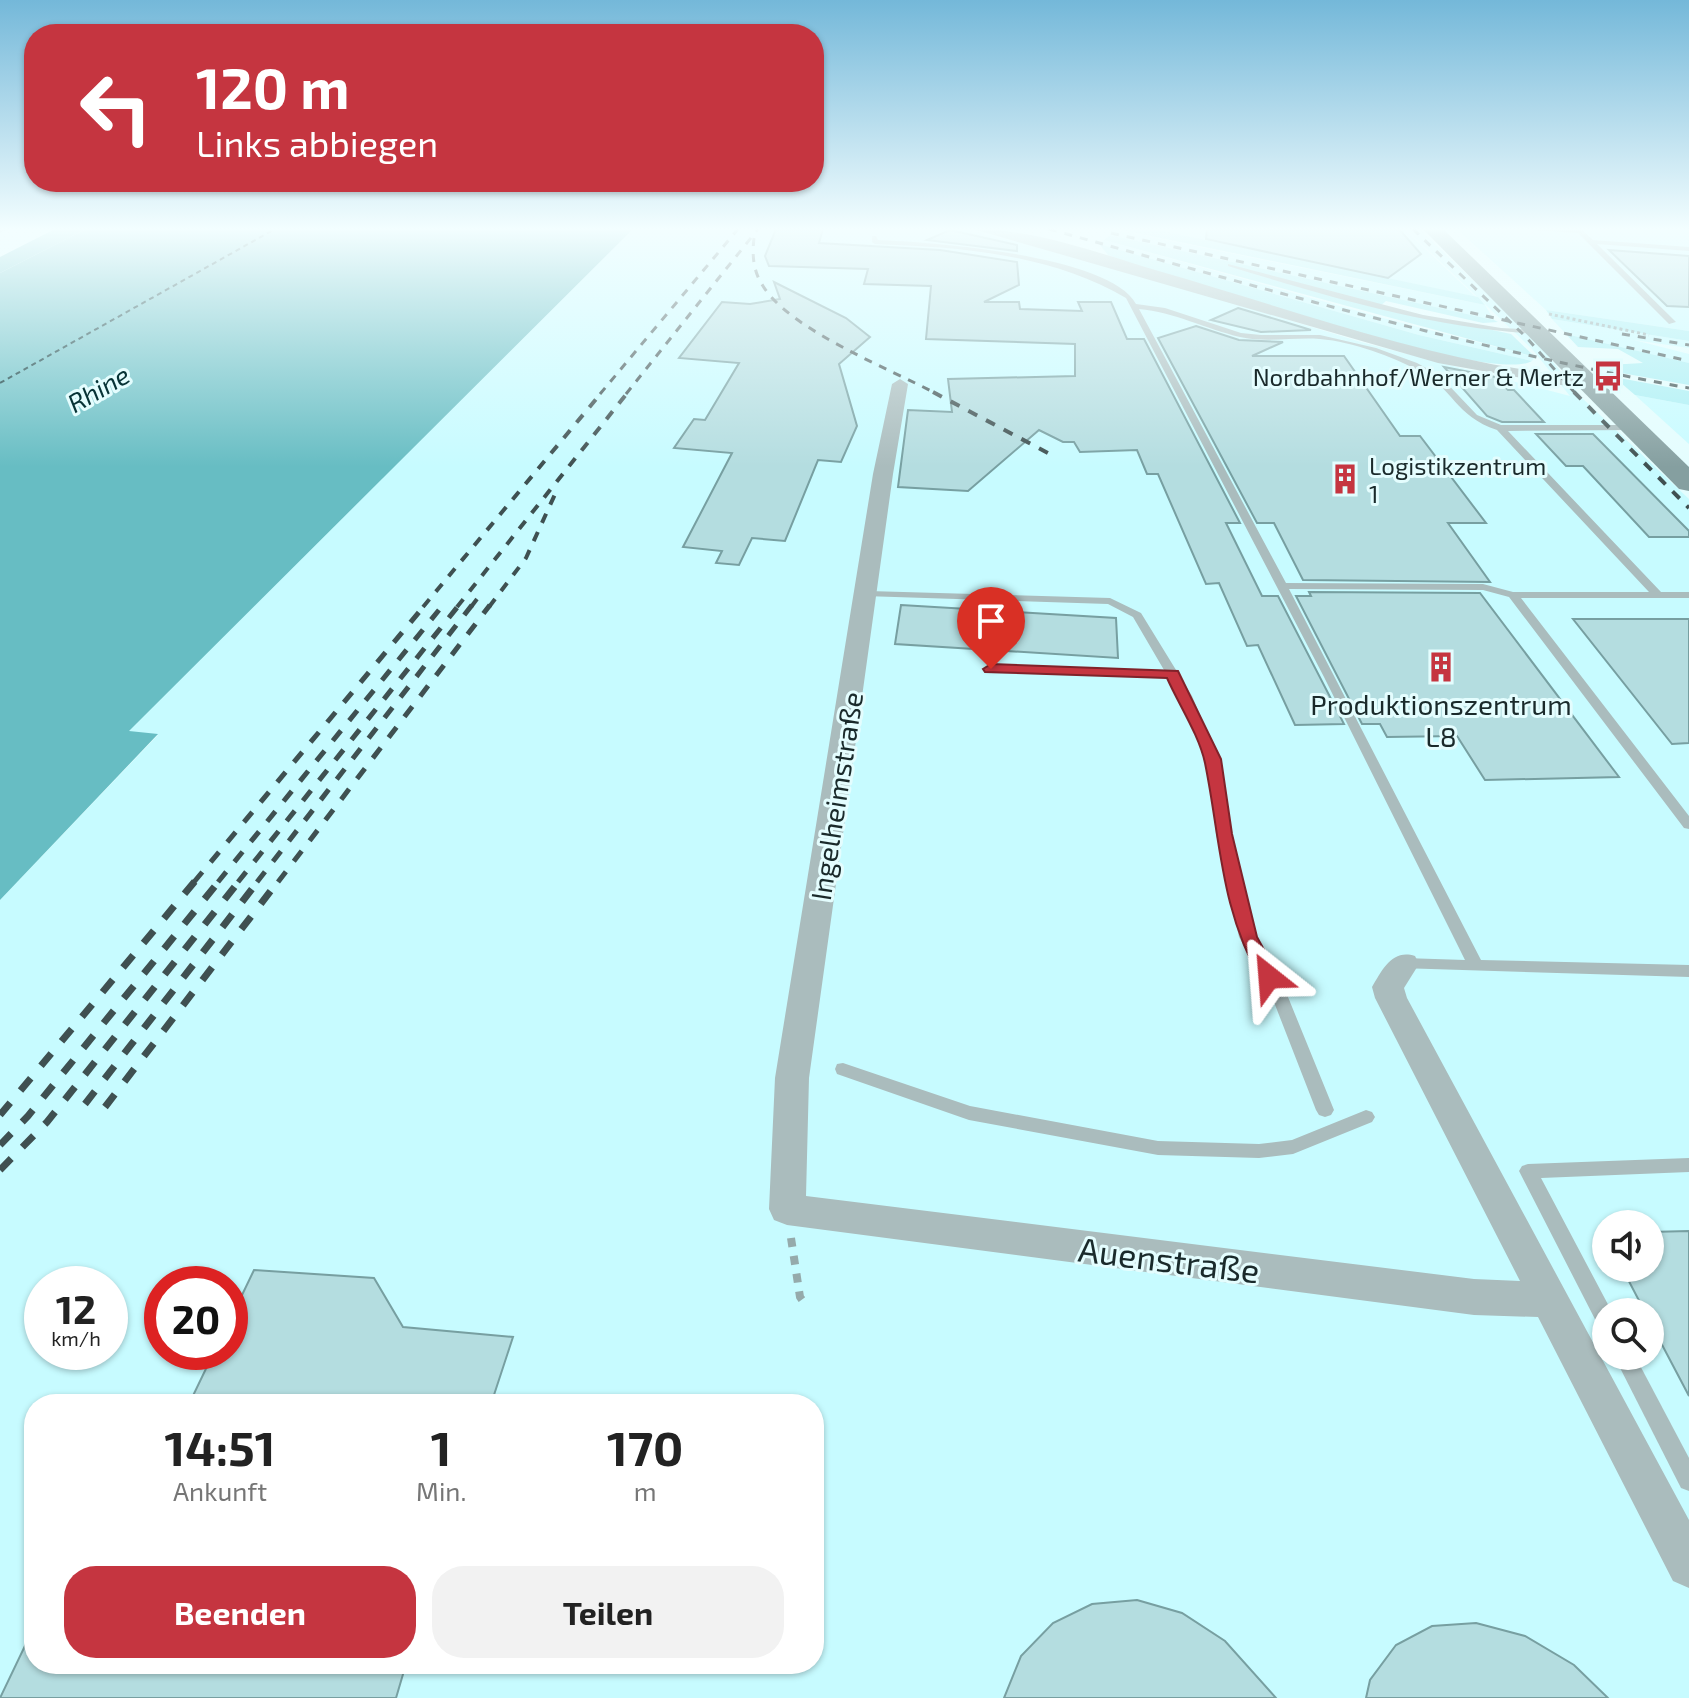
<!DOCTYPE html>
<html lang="de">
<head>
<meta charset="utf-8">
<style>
	:root { --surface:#fff; --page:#f2f2f2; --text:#222; --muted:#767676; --accent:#c53540 }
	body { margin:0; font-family:"Exo 2",sans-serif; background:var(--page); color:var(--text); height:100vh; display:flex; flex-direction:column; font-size:30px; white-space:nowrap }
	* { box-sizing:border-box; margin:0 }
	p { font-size:26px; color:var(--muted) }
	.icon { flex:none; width:44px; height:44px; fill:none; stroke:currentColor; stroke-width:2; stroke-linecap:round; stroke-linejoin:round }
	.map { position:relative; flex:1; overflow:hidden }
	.details { position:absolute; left:24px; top:1394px; width:800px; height:280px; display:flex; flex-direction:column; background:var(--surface); border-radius:32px; box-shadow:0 2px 6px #0004 }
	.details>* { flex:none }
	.hud { position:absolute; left:24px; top:24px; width:800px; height:168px; border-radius:32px; box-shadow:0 2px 6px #0004; background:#c53540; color:#fff; overflow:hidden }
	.buttons { position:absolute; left:1592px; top:1210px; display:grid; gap:16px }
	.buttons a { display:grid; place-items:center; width:72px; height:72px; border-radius:50%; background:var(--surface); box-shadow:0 2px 6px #0004; font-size:40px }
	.speed { position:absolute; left:24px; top:1266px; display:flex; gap:16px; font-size:40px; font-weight:700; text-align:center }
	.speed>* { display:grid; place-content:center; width:104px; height:104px; border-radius:50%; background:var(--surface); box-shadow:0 2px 6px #0004; line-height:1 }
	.speed small { font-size:20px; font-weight:400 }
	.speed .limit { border:12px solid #d22; background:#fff; color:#111 }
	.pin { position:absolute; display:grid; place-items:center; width:68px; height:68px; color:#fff; margin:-82px -34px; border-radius:50% 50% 50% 0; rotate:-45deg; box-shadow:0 0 8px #0007 }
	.pin .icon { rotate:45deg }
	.me { position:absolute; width:88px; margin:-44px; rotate:332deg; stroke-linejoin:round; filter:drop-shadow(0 0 6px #0008) }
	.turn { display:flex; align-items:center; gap:28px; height:168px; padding:0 40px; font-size:36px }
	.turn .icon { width:104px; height:104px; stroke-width:2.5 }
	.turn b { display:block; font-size:56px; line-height:68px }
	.eta { display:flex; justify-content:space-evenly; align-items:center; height:136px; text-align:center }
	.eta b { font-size:48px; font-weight:700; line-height:56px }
	.primary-button { display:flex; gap:16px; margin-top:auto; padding:16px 40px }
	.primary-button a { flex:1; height:92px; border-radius:32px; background:var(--accent); color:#fff; font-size:32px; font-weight:700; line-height:92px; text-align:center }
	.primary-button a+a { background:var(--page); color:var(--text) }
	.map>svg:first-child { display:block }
	.built { fill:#c7fbff; fill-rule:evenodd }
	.green { fill:#abeff4 }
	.forest { fill:#6cc1c8 }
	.water { fill:#67bdc3 }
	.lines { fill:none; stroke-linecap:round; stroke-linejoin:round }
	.ferry { stroke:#073336; stroke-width:2; stroke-dasharray:5 4; stroke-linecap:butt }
	.building { fill:#b4dde0; stroke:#779fa1; stroke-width:2 }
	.path-far1 { stroke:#95aaab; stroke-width:3; stroke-dasharray:3 3; stroke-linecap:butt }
	.path { stroke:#95aaab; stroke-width:8; stroke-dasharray:9 9; stroke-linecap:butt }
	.service { fill:#aabcbd; fill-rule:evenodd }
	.minor { fill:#aabcbd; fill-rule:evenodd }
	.secondary { fill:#859fa0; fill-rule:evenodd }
	.rail-far3 { stroke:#3f5051; stroke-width:3; stroke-dasharray:8 8; stroke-linecap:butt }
	.rail-far2 { stroke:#3f5051; stroke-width:4; stroke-dasharray:10 10; stroke-linecap:butt }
	.rail-far1 { stroke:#3f5051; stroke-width:5; stroke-dasharray:13 13; stroke-linecap:butt }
	.rail { stroke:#3f5051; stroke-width:7; stroke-dasharray:16 16; stroke-linecap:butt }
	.route { fill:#c53540; stroke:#80222a; stroke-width:2 }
	.labels { text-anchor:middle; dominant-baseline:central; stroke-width:6; stroke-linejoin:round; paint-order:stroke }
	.far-poi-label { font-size:24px; fill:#1a2a2b; stroke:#e4fdfe; text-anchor:end }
	.far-water-label { font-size:26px; font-style:italic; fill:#073336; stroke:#e4fdfe }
	.poi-label { font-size:28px; fill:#1a2a2b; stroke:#e4fdfe }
	.street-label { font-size:28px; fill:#1a2a2b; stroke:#e4fdfe }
	.near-street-label { font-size:34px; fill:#1a2a2b; stroke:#e4fdfe }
</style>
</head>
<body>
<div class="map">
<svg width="1689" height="1698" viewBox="0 0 1689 1698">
	<rect width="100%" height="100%" fill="#e4fdfe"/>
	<!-- built -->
	<g class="built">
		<path d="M633,229H962L1078,256L1361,342L1570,396L1532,349L1406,229H1419L1534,338L1582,398L1689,499V1698H0V900L158,735L128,732ZM1606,1224H1650V1268H1606ZM42,1284H110V1352H42ZM162,1284H230V1352H162ZM1606,1312H1650V1356H1606ZM34,1404H814V1664H34Z"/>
		<path d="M1111,229L1485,305L1494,320L1110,235Z"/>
		<path d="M1156,229H1404L1476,297Z"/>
		<path d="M1457,229H1689V331L1546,310Z"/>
		<path d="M1104,240L1383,318L1535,357L1532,361L1419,335L1099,244Z"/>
		<path d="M1552,319L1689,341V348L1634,340L1689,354V363L1566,334Z"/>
		<path d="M1635,395L1689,405V444Z"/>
	</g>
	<!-- green -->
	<g class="green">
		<path d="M1117,229H1154L1478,297L1485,305Z"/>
		<path d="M1110,235L1494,320L1498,322L1483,323L1386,301L1380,306L1511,334L1535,357L1104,240Z"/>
		<path d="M1099,244L1419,335L1532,361C1490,385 1190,281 1129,263L1108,255Z"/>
		<path d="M1546,310L1689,331V341L1552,319Z"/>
		<path d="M1566,334L1689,363V385L1610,371L1608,365L1643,363L1618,349L1578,347Z"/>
		<path d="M1614,377L1689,391V405L1635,395Z"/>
	</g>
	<!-- forest -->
	<path class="forest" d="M55,229H86L0,273V257Z"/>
	<!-- water -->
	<path class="water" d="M86,229H633L129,731L158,734L0,900V273Z"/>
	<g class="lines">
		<!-- ferry -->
		<path class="ferry" d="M0,383L275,229"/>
	</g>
	<!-- building -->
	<g class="building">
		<path d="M776,229H823L819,243L940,250L1017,262L1019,285L984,302H1019L1020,309L1082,311L1078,302H1111L1127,339H1144L1240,523H1226L1262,596H1278L1344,724L1295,725L1258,645L1247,646L1219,583L1206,584L1158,474H1147L1137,450L1080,452L1074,442H1063L1039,430L968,491L898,487L908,410L952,412L948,379L1075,376V344L926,339L931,286L864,284L868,269L769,266L765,256Z"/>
		<path d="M1207,229H1399L1421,254L1388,278L1206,239Z"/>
		<path d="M950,230L1017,245V251L927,240Z"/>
		<path d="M1609,250L1689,256V307L1667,306Z"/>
		<path d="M774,282L846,318L870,337L839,364L857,426L841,462L818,460L785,541L752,538L739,565L716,563L722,551L683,547L732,453L674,448L694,419L705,420L739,363L679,358L722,302L750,304L780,299Z"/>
		<path d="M1238,308L1285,322L1311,330L1261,332L1211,320Z"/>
		<path d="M1196,326L1239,340L1283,342L1252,356H1344L1400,436H1420L1486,523H1448L1490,582L1303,580L1274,523H1257L1158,338Z"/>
		<path d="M1444,367L1495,377L1508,390H1514L1544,422H1502L1487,416Z"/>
		<path d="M1536,434H1593L1689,531V537H1649L1583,466H1566Z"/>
		<path d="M1309,592L1480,593L1619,777L1485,780L1457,736L1387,737L1380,724H1362L1296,596H1311Z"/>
		<path d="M901,605L1116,618L1118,658L895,644Z"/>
		<path d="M1573,619H1689V743L1672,744Z"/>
		<path d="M1689,1231V1396L1650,1322V1312H1645L1622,1268H1650V1232Z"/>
		<path d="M254,1270L374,1278L403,1327L513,1337L491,1404H189L214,1352H230V1320Z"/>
		<path d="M1137,1600L1182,1613L1225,1641L1276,1698H1004L1021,1656L1053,1623L1092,1604Z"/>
		<path d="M1476,1623L1525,1636L1574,1665L1608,1698H1366L1370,1680L1396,1645L1432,1626Z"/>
		<path d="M34,1627V1664H406L396,1698H0Z"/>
	</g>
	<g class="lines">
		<!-- path-far1 -->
		<path class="path-far1" d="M1549,314L1649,335"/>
		<!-- path -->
		<path class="path" d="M791,1238L800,1297L805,1304"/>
		<!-- service -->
		<g class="service">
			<path d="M0,229H7L0,233Z"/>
			<path d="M1519,229H1581L1593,240L1689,247V251L1597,244L1676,322L1669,324L1578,233Z"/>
			<path d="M872,236H876L878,240C930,242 1110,255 1136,304L1165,308L1241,333L1261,335H1320L1376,348L1417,363L1439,375L1477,415L1501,425H1634L1635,427L1631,430L1508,431L1661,592H1689V598H1521L1689,816V829L1684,828L1509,597L1483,590L1289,589L1481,960L1689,965V977L1399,968L1396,964L1399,960L1404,958L1465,960L1324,677L1126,298C1050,254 961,247 875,244L872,242ZM1139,309C1174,312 1206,329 1240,337C1266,343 1293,337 1320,339C1354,342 1390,356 1420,371C1453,388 1455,416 1497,430L1649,592H1513L1483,584L1286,583Z"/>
			<path d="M1228,264L1423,315L1501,328L1538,330L1542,332L1538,334C1431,328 1330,297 1228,266Z"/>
			<path d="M868,591L1110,598L1141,613L1192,696L1219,759L1230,834L1255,937L1288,997L1334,1110L1331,1115L1325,1117L1319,1115L1316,1110L1272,997L1239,937L1216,834L1207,759L1180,696L1169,677L991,673L985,669L991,665L1164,670L1133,617L1108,604L864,596L863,594Z"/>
			<path d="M843,1063L970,1106L1158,1141L1259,1144L1292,1140L1366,1110L1372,1112L1375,1117L1372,1122L1293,1154L1259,1158L1158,1155L969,1120L837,1074L835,1069L837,1064Z"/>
			<path d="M1689,1158V1172L1541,1178L1612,1312H1606V1330L1599,1327L1519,1171L1522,1166L1528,1164Z"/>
			<path d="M1614,1356H1635L1689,1458V1491L1681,1488Z"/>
		</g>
		<!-- minor -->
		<g class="minor">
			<path d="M973,229C1036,229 1101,254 1162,272C1304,313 1444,366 1592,378L1600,383L1592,388L1561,385L1438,363Z"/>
			<path d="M900,379L908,384L893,474L809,1078L806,1196L1474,1279L1520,1281L1375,998L1372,987C1383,969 1392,949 1415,956L1419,964L1404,988L1407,998L1689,1520V1588L1673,1581L1538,1317L1474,1315L787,1225L774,1220L769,1209L775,1078L873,474L892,384Z"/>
		</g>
		<!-- secondary -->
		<path class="secondary" d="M1423,229H1443L1689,467V491L1679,489Z"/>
		<!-- rail-far3 -->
		<g class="rail-far3">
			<path d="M1049,229C1261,288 1472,349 1689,388"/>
			<path d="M1413,229L1526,337L1576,394"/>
			<path d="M1111,233L1689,361"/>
			<path d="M754,238C752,255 753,271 763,286C790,330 890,369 937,394"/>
			<path d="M1622,334L1689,345"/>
			<path d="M600,394L738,229"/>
			<path d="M626,394L758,229"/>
		</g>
		<!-- rail-far2 -->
		<g class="rail-far2">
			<path d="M933,392L1048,453"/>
			<path d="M1574,392L1689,508"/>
			<path d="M423,607L602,392"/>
			<path d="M457,607L628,392"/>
			<path d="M471,607L483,591"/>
			<path d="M489,607L526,558L556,492"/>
		</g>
		<!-- rail-far1 -->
		<g class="rail-far1">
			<path d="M194,882L425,605"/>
			<path d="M218,882L439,610"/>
			<path d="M238,882L459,605"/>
			<path d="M257,882L472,605"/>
			<path d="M278,882L490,605"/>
		</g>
		<!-- rail -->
		<g class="rail">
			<path d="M85,1104L259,880"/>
			<path d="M105,1107L279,880"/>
			<path d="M0,1115L196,880"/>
			<path d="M0,1145L28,1116L220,880"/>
			<path d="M0,1170L47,1122L240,880"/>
		</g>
	</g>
	<!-- sky -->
	<linearGradient id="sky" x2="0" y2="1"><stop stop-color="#74b8d9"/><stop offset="0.49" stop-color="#f3feff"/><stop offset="1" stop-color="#f3feff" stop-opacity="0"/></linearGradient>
	<rect width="1689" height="467" fill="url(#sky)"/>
	<!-- route -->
	<path class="route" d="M991,664L1178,671L1221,759L1232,834L1257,937L1279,977L1276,982H1262C1220,909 1221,842 1205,763C1199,735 1179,705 1167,678L985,672L983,669Z"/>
	<!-- icons -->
	<defs>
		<g id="bus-bare" transform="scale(2.4)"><path d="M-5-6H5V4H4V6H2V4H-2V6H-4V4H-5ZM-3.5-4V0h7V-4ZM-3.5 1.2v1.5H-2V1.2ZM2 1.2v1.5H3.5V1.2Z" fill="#c53540" stroke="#e4fdfe" stroke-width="2.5" paint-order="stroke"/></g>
		<g id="building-bare" transform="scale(2.4)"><path d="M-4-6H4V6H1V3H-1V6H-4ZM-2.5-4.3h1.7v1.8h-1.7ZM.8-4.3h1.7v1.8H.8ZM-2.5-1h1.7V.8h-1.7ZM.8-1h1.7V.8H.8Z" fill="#c53540" stroke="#e4fdfe" stroke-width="2.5" paint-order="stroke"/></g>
	</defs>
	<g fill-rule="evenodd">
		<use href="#bus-bare" x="1608" y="376"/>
		<use href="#building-bare" x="1345" y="479"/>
		<use href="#building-bare" x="1441" y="667"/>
	</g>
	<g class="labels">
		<!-- far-poi labels -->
		<g class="far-poi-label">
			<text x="1584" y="376">Nordbahnhof/Werner &amp; Mertz</text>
			<text x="1369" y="465" text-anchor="start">Logistikzentrum<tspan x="1369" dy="28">1</tspan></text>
		</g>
		<!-- far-water labels -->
		<g class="far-water-label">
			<text transform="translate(98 388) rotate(-30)">Rhine</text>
		</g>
		<!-- poi labels -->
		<g class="poi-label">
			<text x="1441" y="704">Produktionszentrum<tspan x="1441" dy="32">L8</tspan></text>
		</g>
		<!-- street labels -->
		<g class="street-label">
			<text transform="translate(836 796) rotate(-81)">Ingelheimstraße</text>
		</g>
		<!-- near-street labels -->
		<g class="near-street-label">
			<text transform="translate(1169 1259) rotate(7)">Auenstraße</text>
		</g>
	</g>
</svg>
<div class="buttons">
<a><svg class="icon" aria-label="sound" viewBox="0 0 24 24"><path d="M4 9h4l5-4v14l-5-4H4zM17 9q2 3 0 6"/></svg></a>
<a><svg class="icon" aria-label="search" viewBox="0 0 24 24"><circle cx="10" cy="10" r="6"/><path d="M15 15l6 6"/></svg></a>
</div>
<div class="speed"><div>12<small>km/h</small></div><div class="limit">20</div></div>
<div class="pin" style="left:991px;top:669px;background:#d93025"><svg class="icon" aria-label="arrive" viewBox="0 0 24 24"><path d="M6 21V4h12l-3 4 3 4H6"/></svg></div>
<svg class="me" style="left:1269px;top:977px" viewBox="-20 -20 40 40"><path d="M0-17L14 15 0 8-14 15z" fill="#c53540" stroke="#fff" stroke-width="4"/></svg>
<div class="hud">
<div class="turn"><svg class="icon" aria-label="left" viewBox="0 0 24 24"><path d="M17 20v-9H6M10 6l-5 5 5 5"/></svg><div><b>120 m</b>Links abbiegen</div></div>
</div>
<section class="details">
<div class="eta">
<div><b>14:51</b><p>Ankunft</p></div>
<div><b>1</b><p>Min.</p></div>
<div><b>170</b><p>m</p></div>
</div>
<div class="primary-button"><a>Beenden</a><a>Teilen</a></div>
</section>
</div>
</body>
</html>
